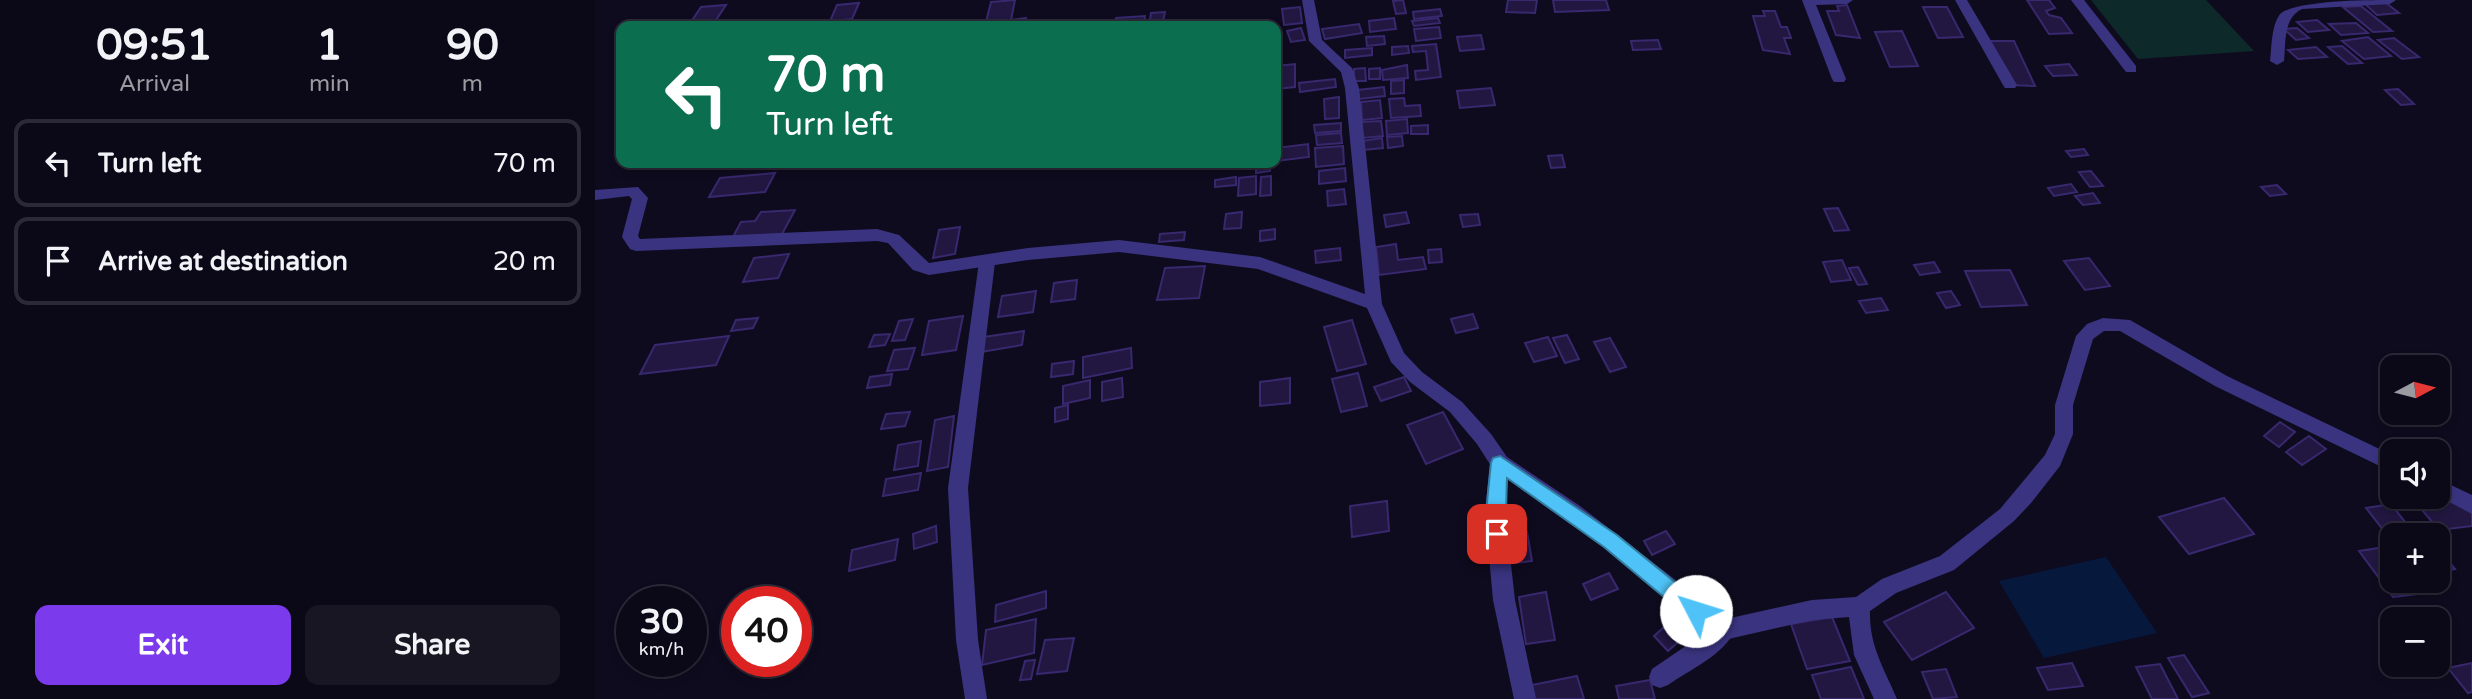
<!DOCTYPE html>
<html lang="en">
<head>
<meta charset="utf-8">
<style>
	:root { --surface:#0b0817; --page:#191624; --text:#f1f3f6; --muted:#9a9aa1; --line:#2b2936; --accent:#7c3aed }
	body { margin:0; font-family:"Varela Round",sans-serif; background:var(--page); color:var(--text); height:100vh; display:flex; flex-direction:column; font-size:26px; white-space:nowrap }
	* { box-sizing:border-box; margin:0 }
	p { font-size:23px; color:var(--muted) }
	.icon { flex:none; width:38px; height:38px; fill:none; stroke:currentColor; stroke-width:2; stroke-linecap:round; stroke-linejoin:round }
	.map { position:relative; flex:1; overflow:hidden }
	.sheet { display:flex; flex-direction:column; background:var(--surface); width:595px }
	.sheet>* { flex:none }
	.guide { position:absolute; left:21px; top:21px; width:665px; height:147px; border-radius:14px; box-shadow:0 4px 10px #0003,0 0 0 2px var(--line); background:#0b6e4f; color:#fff; overflow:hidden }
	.needle { width:46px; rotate:83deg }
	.fabs { position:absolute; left:1785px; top:355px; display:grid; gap:14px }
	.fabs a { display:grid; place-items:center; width:70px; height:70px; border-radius:14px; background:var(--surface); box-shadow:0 4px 10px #0003,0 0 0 2px var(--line); font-size:35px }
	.speed { position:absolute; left:21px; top:586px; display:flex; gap:14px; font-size:35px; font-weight:700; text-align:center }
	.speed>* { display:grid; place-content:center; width:91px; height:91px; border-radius:50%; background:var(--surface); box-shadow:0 4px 10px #0003,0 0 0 2px var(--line); line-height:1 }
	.speed small { font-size:18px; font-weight:400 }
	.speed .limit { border:10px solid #d22; background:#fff; color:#111 }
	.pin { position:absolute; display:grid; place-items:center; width:60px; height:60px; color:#fff; margin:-30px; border-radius:14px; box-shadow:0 4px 10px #0006 }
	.me { position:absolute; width:77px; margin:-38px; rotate:310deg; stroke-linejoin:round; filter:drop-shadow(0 0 5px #0008) }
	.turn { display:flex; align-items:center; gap:24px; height:147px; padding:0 35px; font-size:32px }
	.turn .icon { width:91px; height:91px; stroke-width:2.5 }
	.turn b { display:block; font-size:49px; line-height:60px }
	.eta { display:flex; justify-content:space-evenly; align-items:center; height:119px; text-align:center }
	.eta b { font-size:42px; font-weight:800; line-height:49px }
	.primary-button { display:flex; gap:14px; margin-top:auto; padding:14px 35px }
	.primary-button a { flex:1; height:80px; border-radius:14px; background:var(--accent); color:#fff; font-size:28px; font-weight:800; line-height:80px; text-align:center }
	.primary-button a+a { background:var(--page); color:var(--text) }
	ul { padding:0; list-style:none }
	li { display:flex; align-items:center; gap:21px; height:88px; margin:0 14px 10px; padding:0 21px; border:4px solid var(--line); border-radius:14px }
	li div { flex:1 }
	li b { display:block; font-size:26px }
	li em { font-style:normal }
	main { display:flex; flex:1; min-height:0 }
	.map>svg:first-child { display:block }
	.green { fill:#0e2929 }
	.water { fill:#07183d }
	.building { fill:#211741; stroke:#38286e; stroke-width:2 }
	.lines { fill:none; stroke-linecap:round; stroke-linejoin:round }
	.minor { fill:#3a3480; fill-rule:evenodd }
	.tertiary { fill:#3a3480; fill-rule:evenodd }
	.route { fill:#4fc3f7; stroke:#337fa1; stroke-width:2 }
</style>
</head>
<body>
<main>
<section class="sheet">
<div class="eta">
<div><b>09:51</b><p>Arrival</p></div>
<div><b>1</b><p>min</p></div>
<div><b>90</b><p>m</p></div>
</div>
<ul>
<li><svg class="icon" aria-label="left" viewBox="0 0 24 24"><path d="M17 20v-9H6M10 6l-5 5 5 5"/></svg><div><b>Turn left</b></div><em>70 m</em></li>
<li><svg class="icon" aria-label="arrive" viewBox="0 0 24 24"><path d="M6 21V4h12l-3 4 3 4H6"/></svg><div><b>Arrive at destination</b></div><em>20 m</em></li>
</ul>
<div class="primary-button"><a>Exit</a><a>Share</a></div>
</section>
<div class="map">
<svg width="1877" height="699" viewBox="0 0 1877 699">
	<rect width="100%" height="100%" fill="#0f0b1f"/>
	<!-- green -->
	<path class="green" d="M1496,0H1611L1659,51L1543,59Z"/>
	<!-- water -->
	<path class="water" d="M1511,557L1562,633L1449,658L1404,581Z"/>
	<!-- building -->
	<g class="building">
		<path d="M420,0L416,20L431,18L429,26H390L396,2Z"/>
		<path d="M808,0L811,13L801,14L798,1Z"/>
		<path d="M913,0H942L940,13L911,12Z"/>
		<path d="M958,0H1011L1014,10L960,12Z"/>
		<path d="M1432,0H1454L1460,8L1451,11L1454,15L1466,18L1477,33L1454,34Z"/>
		<path d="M264,3L257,19L235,21L242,5Z"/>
		<path d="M1791,3L1804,13L1782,15L1770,4Z"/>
		<path d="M131,5L119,23L94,25L106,7Z"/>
		<path d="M1252,5L1265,38L1241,35L1232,11H1244L1242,6Z"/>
		<path d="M1766,6L1797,31L1778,32L1748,7Z"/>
		<path d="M705,7L707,23L689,25L687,9Z"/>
		<path d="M1328,7H1352L1368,37L1343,38Z"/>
		<path d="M845,9L847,16L819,19L818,12Z"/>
		<path d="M1168,11H1180L1186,27H1192L1196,38H1189L1195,54L1168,50L1158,16H1170Z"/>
		<path d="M570,12L567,26H554L556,13Z"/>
		<path d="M550,16L549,26H519L521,18Z"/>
		<path d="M799,18L801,29L775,32L774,21Z"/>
		<path d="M843,18L845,23L819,26L817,21Z"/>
		<path d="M1722,20L1734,30L1713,32L1702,22Z"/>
		<path d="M1761,23L1773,33L1746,35L1734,24Z"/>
		<path d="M764,24L767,33L730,39L727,29Z"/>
		<path d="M844,27L846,38L821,41L819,29Z"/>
		<path d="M706,28L710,40L696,42L692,31Z"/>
		<path d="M1702,28L1714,38L1701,40L1689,29Z"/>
		<path d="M1307,31L1323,66L1295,67L1280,32Z"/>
		<path d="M886,35L889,49L865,51L862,37Z"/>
		<path d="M789,36L790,44L772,46L771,37Z"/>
		<path d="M1773,37L1796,56L1769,59L1747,41Z"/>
		<path d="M1799,38L1824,57L1807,59L1783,40Z"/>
		<path d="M1063,40L1066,49L1038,50L1036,41Z"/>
		<path d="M1395,41H1419L1440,86L1415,85Z"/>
		<path d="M841,44L846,77L821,80L820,71L833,70L831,51L818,52L817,46Z"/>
		<path d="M813,46L814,53L797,55V47Z"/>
		<path d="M1747,46L1767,63L1753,64L1733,47Z"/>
		<path d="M1721,47L1732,57L1703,59L1693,50Z"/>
		<path d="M777,48V55L750,58V50Z"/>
		<path d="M700,64V87L681,89V66Z"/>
		<path d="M1474,64L1482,75L1458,76L1450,66Z"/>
		<path d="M812,65L813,78L788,80L787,70Z"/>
		<path d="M770,68L771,81H759V69Z"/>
		<path d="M785,68V79H774V69Z"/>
		<path d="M740,79L741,87L705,92L704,83Z"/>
		<path d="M809,80V93L796,94V81Z"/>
		<path d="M789,87L790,96L764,99L763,90Z"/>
		<path d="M896,88L900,105L865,108L862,91Z"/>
		<path d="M1803,89L1819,104L1806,105L1790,90Z"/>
		<path d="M744,97V118L730,119L729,99Z"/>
		<path d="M809,98L810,106L825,105L826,116L796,118L794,99Z"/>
		<path d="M785,100L787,118L767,120L766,102Z"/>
		<path d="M812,119L813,133L792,135L791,121Z"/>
		<path d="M786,121L788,136L767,138L766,122Z"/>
		<path d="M746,123V131L720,133L719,125Z"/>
		<path d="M833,125V134H816V126Z"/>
		<path d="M746,133L747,143L722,145L721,135Z"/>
		<path d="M807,136L808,146L793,148L792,137Z"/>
		<path d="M787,138L788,148L768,150L767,141Z"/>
		<path d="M713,144L714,157L682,161L681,148Z"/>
		<path d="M748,146L749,164L721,167L720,148Z"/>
		<path d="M1489,149L1493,155L1476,157L1471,151Z"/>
		<path d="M967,155L970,167L956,168L953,156Z"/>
		<path d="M661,163H675V171L661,173Z"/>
		<path d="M750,168L751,181L724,184V171Z"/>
		<path d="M1496,171L1508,186L1495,187L1484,172Z"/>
		<path d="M180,173L170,192L114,197L125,178Z"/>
		<path d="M661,176V194L643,196L644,178Z"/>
		<path d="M676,176V195L665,196L666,177Z"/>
		<path d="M641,177V185L620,187V180Z"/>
		<path d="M1476,184L1482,192L1459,196L1453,188Z"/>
		<path d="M1682,185L1691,194L1675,196L1666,187Z"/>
		<path d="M749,189L751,204L733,206L732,191Z"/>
		<path d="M1498,193L1505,203L1488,205L1480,196Z"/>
		<path d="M1243,208L1254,230L1239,231L1229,209Z"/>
		<path d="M200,210L187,234L138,237L146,222L160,221L166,212Z"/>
		<path d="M647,212L646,228L629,229L631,214Z"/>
		<path d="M811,212L814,223L791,227L789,215Z"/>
		<path d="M883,214L885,225L868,227L865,215Z"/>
		<path d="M365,227L360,254L338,258L344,230Z"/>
		<path d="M680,229V239L665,241V231Z"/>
		<path d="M590,232L589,240L564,242L565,234Z"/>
		<path d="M801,244L803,260L828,257L831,269L784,275L781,247Z"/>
		<path d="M745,248L746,260L721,263L720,251Z"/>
		<path d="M846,249L847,262L834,263L833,250Z"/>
		<path d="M194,254L183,278L148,282L159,258Z"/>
		<path d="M1494,258L1515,286L1490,290L1469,261Z"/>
		<path d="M1247,260L1256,280L1236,282L1228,262Z"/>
		<path d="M1339,262L1345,272L1325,275L1319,265Z"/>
		<path d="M610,266L604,298L562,300L570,268Z"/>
		<path d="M1263,267L1272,284L1263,285L1254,268Z"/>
		<path d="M1415,270L1432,305L1386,307L1370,271Z"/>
		<path d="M482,280L480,299L456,302L459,283Z"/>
		<path d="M441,291L438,312L403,317L407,296Z"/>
		<path d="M1356,291L1365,305L1351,308L1342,293Z"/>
		<path d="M1286,298L1293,310L1271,313L1264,301Z"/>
		<path d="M878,314L883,328L861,333L856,319Z"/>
		<path d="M368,316L361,350L327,355L334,321Z"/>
		<path d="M163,318L158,328L136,331L141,320Z"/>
		<path d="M318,319L310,340L297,341L304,321Z"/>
		<path d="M757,320L771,364L742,371L729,327Z"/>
		<path d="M429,331L427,345L386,352L389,337Z"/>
		<path d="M295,334L290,345L274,347L279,335Z"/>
		<path d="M972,335L984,359L970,363L958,338Z"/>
		<path d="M134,336L121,365L45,374L60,345Z"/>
		<path d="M953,337L962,356L939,362L930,343Z"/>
		<path d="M1015,338L1031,367L1015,372L999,342Z"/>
		<path d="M320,348L313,369L292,371L299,350Z"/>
		<path d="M536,348L537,368L488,378V357Z"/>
		<path d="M479,361L478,374L456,377L457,364Z"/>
		<path d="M763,373L772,406L746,412L737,379Z"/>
		<path d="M297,374L295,385L272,388L275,377Z"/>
		<path d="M809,377L816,391L786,401L779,387Z"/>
		<path d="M527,378L528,397L507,401V382Z"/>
		<path d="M695,378V403L665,406V382Z"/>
		<path d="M495,380V398L468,404V386Z"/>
		<path d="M473,405V419L460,422V408Z"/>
		<path d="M315,412L310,426L286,429L291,414Z"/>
		<path d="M848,412L868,449L831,464L812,425Z"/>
		<path d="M359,416L353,467L332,471L340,420Z"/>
		<path d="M1685,422L1700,432L1684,447L1669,436Z"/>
		<path d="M1714,436L1731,449L1707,465L1691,452Z"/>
		<path d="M326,441L323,466L299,470L303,445Z"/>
		<path d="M326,473L323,490L288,496L291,479Z"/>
		<path d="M1843,492L1877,512V526L1844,530L1816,497H1843Z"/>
		<path d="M1629,498L1659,534L1594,554L1564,517Z"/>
		<path d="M792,501L794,531L757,537L755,506Z"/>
		<path d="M1796,504L1821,536H1797V541L1771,508Z"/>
		<path d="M341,526L342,542L319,549L318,534Z"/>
		<path d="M1071,531L1080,544L1057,555L1049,541Z"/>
		<path d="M932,532L937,561L912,564L907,536Z"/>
		<path d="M303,539L300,560L254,571L257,550Z"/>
		<path d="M1797,546V581H1832L1840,592L1798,597L1764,551Z"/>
		<path d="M1843,548L1860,569L1843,572Z"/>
		<path d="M1014,573L1023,589L996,600L988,584Z"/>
		<path d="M451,591V608L400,622L401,605Z"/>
		<path d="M951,592L960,640L931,644L924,597Z"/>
		<path d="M1351,592L1379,628L1317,660L1289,622Z"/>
		<path d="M1237,617L1255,661L1212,669L1196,624Z"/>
		<path d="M441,619L439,653L387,665L391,630Z"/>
		<path d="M1078,619L1092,634L1073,651L1059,636Z"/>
		<path d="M479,638L472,671L442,674L450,640Z"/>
		<path d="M1589,655L1614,693L1597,697L1573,658Z"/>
		<path d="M440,660L436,679L425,680L430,661Z"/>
		<path d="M1477,663L1488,686L1453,690L1442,668Z"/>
		<path d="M1877,663V692L1873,693L1853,668Z"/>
		<path d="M1565,664L1583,699H1557L1541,667Z"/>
		<path d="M1256,667L1269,699H1226L1217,675Z"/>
		<path d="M1351,669L1362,697L1338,699L1327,672Z"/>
		<path d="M982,676L989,699H940L937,685Z"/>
		<path d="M1055,680L1060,699H1024L1021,686Z"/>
	</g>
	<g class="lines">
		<!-- minor -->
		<g class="minor">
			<path d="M1207,0H1258L1252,4L1221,5L1251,79L1249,82H1239L1237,79Z"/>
			<path d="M1360,0H1372L1422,85L1420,88H1410L1408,85Z"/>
			<path d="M1476,0H1489L1541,66V72H1531Z"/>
			<path d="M1801,0L1795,4L1707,9C1688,18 1691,42 1689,61L1682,65L1675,61C1677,45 1676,27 1685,14C1701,0 1775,0 1801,0Z"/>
			<path d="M392,256L400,262L373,488L383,640L392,699H370L361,640L353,488L384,262Z"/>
			<path d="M905,455L912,457L915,463L910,512L920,600L941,699H919L898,600L890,512L895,463L898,457Z"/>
			<path d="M1129,620L1137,623L1140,630C1129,655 1094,670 1073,685L1065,688L1057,685L1054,677L1057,669Z"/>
		</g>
		<!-- tertiary -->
		<g class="tertiary">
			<path d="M707,0H719L727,40L757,68L764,88L787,304L809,353L827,372L867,402L896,434L912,457L985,506L1131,619L1217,600L1261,597L1287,579L1345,556L1405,509L1450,455L1460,434V405L1481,336L1492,324L1508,318L1535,320L1632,376L1797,455V472L1620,386L1525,331H1509L1498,339L1478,405V434L1465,466L1436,503L1419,521L1359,570L1301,593L1275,611C1274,646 1289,668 1302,699H1279L1259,655L1254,617L1217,620L1129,640L1093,618L1028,561L971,518L898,469L882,444L855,412L815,382L796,362L772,308L663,269L524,252L433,260L334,275L318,270L293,243L282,241L41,251L35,249L27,237L37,199L34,196L0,200V190L43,187L53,198L43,236L45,239L282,229L304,235L334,263L433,248L524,240L665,257L770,294L750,88L746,72L714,41Z"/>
			<path d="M1843,479L1877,495V514L1843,496Z"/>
		</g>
	</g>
	<!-- route -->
	<path class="route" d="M905,456L1022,535L1108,605L1111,611L1108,618L1101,620L1094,618L1009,547L912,478C911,490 912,533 908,539L902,542L895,539L891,512L896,463L898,458Z"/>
</svg>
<div class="fabs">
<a><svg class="needle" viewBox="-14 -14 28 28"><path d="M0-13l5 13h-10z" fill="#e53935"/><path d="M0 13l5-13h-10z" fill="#9a9aa1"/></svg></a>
<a><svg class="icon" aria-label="sound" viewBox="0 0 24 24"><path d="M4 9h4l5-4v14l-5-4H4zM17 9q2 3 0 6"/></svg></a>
<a>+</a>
<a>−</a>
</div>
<div class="speed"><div>30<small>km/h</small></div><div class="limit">40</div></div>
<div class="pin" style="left:902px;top:534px;background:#d93025"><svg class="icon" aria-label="arrive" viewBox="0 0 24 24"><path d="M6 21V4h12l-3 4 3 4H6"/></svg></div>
<svg class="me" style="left:1101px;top:611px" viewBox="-20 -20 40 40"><circle r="19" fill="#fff"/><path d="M0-13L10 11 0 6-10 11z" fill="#4fc3f7"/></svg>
<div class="guide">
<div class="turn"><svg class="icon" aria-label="left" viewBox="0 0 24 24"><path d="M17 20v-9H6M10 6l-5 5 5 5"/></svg><div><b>70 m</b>Turn left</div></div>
</div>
</div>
</main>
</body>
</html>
